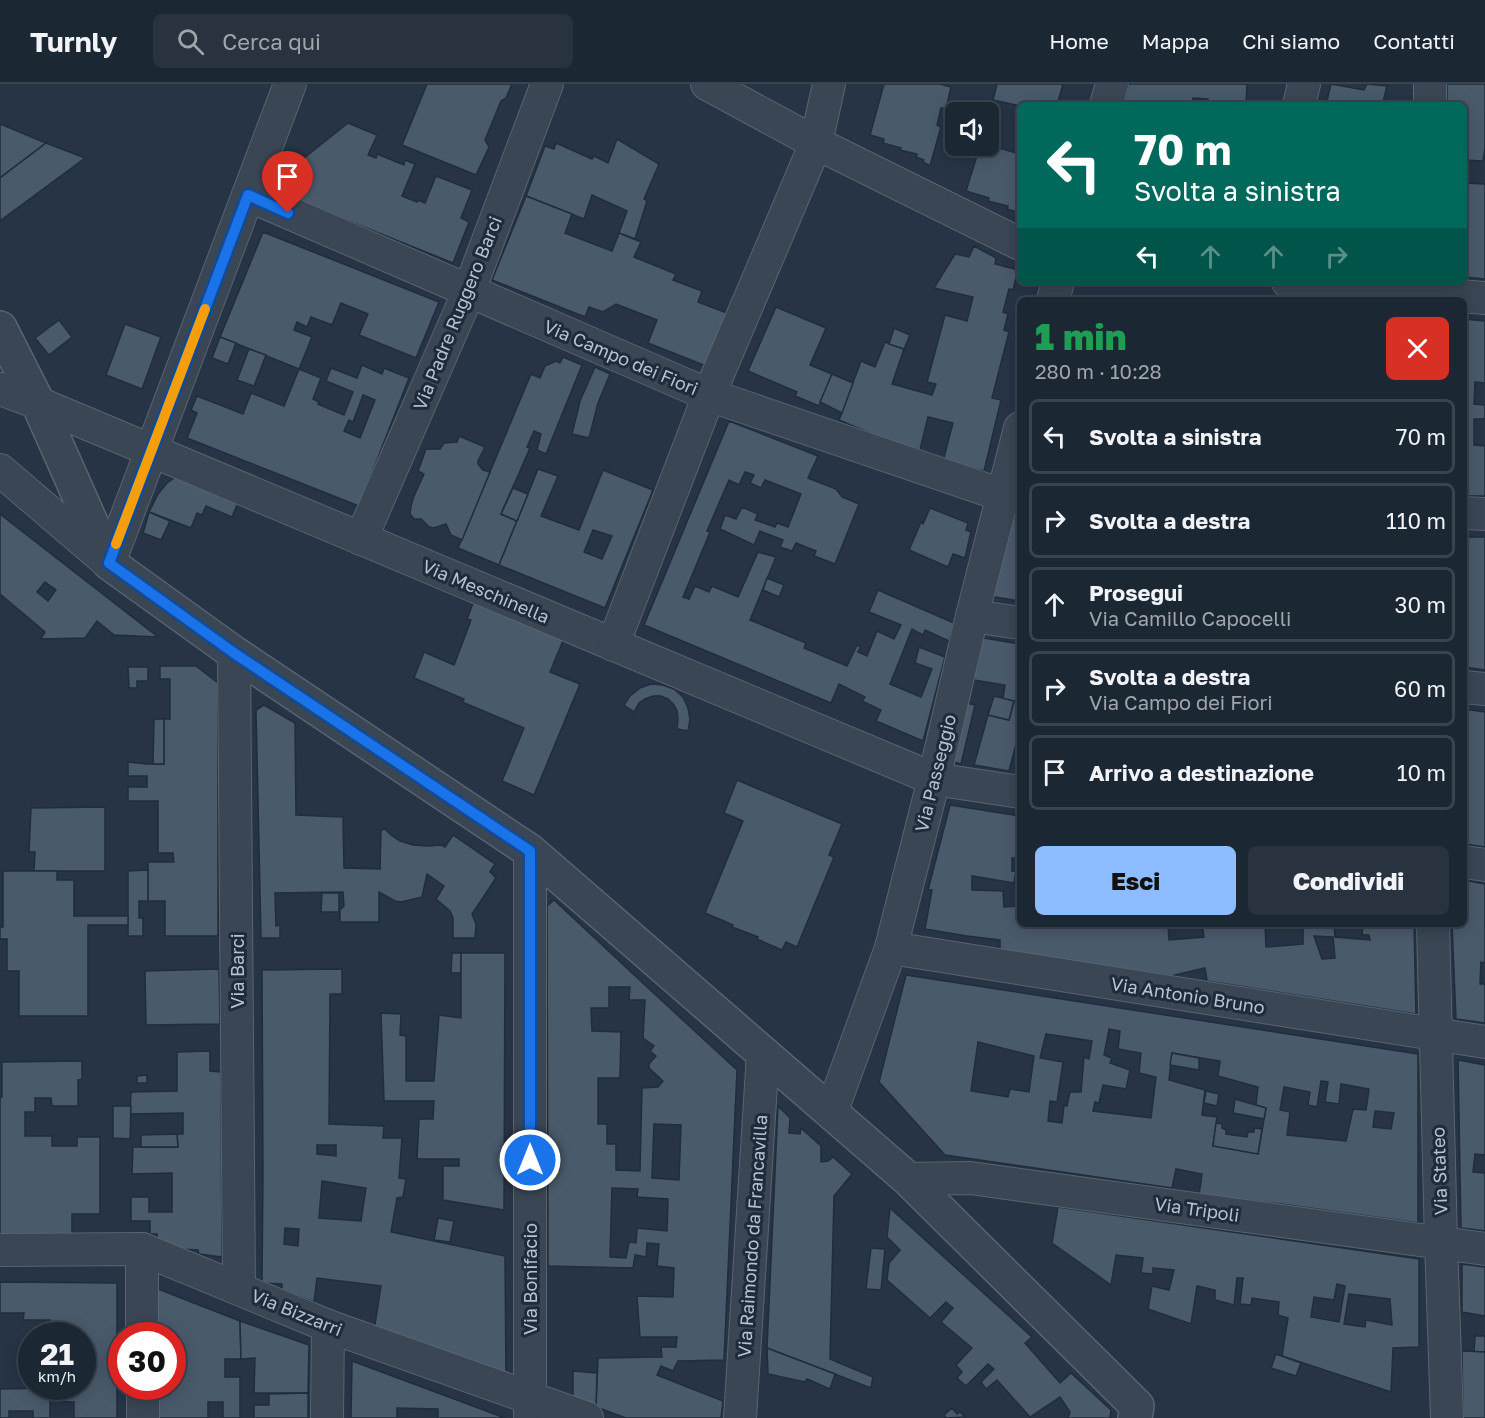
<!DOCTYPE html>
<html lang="it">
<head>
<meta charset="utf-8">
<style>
	:root { --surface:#1c2734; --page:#293340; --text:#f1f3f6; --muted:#a0a5ac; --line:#3a444f; --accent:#8dbdfe }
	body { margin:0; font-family:"Golos Text",sans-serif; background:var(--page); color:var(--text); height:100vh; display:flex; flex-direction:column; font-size:22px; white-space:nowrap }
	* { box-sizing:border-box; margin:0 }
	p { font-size:20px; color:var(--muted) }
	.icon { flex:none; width:33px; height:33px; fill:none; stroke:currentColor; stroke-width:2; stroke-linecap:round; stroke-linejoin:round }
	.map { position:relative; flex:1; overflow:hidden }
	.details { position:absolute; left:1017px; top:213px; width:450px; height:630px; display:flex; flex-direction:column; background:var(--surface); border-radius:9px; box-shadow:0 3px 15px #0003,0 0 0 2px var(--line) }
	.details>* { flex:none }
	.top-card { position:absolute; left:1017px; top:18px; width:450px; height:183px; border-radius:9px; box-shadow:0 3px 15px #0003,0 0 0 2px var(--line); background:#00695c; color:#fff; overflow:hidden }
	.tools { position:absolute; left:945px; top:18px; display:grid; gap:12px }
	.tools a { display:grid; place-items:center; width:54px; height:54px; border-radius:9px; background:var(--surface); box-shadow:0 3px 15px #0003,0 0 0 2px var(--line); font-size:30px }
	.speed { position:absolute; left:18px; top:1238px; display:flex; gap:12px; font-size:30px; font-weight:700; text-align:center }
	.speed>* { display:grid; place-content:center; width:78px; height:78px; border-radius:50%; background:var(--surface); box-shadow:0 3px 15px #0003,0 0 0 2px var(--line); line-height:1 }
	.speed small { font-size:15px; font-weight:400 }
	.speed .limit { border:9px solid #d22; background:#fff; color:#111 }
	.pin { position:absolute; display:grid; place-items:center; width:51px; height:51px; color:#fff; margin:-62px -26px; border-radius:50% 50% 50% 0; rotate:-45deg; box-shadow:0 0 6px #0007 }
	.pin .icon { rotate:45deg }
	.me { position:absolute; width:66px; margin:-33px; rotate:0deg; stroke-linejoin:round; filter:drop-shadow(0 0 4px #0008) }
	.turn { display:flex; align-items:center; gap:21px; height:126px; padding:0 18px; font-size:27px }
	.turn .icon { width:78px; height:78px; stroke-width:2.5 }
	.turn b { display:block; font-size:42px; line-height:51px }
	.lanes { display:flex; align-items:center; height:57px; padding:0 18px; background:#0003; justify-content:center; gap:30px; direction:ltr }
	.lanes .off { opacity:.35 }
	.round { display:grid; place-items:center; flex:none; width:63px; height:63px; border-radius:9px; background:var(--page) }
	.headline { display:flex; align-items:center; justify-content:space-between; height:102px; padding:0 18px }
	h1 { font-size:36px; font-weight:800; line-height:45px; color:#1e9e55 }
	.action { display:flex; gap:12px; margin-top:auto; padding:12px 18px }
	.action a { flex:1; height:69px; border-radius:9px; background:var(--accent); color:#111; font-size:24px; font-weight:800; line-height:69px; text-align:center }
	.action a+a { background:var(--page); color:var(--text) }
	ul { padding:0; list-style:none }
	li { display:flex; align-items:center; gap:18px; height:75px; margin:0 12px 9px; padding:0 6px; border:3px solid var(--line); border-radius:9px }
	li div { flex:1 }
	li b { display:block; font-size:22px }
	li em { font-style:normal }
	header { display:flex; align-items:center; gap:36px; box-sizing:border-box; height:84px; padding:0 30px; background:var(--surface); border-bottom:2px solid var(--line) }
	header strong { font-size:28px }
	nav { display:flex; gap:33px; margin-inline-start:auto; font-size:21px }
	.search { width:420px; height:54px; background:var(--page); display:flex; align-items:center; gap:15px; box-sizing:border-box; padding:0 21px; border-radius:9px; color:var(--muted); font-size:22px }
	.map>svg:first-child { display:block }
	.building { fill:#495a6b; stroke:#212d3c; stroke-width:1.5; fill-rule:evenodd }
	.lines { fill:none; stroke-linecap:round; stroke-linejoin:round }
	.minor-casing { stroke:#596472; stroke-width:34 }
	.tertiary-casing { stroke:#596472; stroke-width:36 }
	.minor { stroke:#3a4654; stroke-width:32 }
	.tertiary { stroke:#3a4654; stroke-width:33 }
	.route-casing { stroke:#114b97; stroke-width:15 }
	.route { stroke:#1a73e8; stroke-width:10 }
	.slow { stroke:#f59e0b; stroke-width:10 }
	.labels { text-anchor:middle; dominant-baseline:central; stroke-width:6; stroke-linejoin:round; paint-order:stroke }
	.street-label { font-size:18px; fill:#b8c1ce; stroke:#1f2b3a }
</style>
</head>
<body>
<header>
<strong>Turnly</strong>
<div class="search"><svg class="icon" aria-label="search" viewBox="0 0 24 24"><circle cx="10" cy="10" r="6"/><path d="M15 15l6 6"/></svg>Cerca qui</div>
<nav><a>Home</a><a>Mappa</a><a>Chi siamo</a><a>Contatti</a></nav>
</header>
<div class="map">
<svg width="1485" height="1334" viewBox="0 0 1485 1334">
	<rect width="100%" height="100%" fill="#263445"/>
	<!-- building -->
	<g class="building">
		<path d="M427,0H512L506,14L501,17L485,56L489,63L476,91L402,61Z"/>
		<path d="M884,0H940L951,3L946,25L941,24L937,41L941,43L930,82L923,78L924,76L916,73L917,70L900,66L901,64L883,59L884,55L870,51Z"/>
		<path d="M997,0H1063L1057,21H1020V22L993,16Z"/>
		<path d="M1129,0H1247L1246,21H1207L1208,15L1193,14L1191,21H1123Z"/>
		<path d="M1331,0L1364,6L1367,0L1387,2L1383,18L1394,21H1326Z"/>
		<path d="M1447,0H1485V64L1483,77L1464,76V21H1447Z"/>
		<path d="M348,39L377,51L368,71L376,74L377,70L404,81L405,76L415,80L402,112L417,118L418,116L425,119L436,92L472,106L461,134L469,138L453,179L277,108L284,90Z"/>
		<path d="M0,40L46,59L0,94Z"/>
		<path d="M617,55L659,80L644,115L647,117L635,155L619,149L627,127L592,111L584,135L526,112L545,62L554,65L556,59L592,75L594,72L608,79Z"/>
		<path d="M46,59L85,74L0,137V94Z"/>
		<path d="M988,61L1020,70V129L1007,125L1008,122L988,117L989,114L966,107L980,62Z"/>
		<path d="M1464,99L1485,100V195L1464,193Z"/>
		<path d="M526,112L572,130L565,149L612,167L619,149L641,158L634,173L676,190L673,196L702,207L698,218L727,229L706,282L648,259L657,236L616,220L603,228L589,223L585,233L492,196Z"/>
		<path d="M263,148L439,218L416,274L359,251L368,230L341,219L332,241L311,233L307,243L297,238L294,246L312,253L299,285L220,253Z"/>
		<path d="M974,162L996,174L995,180L1018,186L1013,206L1009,205L1003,228L1008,230L1004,246L1009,248L992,314L1001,316L984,387L943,377L953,339L928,333L919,370L839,336L861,277L875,283L885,258L904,265L892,300L932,311L936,300L927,298L945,231L967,237L973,213L934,204L955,170L969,173Z"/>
		<path d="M776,223L826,244L810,281L832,290L819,322L795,312L797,308L748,287Z"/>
		<path d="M1464,235L1485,237V299L1475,298L1474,320L1485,321V335H1474V361L1485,362V412H1464Z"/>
		<path d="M59,236L72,253L49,271L35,254Z"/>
		<path d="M125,240L161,253L142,305L106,291Z"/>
		<path d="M894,244L910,251L904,265L889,260Z"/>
		<path d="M220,253L236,259L228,280L212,274Z"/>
		<path d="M249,265L266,271L254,302L237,296Z"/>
		<path d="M563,273L582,281L546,370L537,366L541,350L534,347L527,363L530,364L501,430L517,437L499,481L458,464L531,290L540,294L545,282L556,277L560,279Z"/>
		<path d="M362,281L382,290L384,284L409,294L359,422L187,354L197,329L191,326L197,312L243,330L251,309L284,322L299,285L321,294L313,315L319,318L318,320L344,331L353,308L326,297L331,284L357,294ZM363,311L375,316L360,354L344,347L349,336L353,338Z"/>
		<path d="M595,283L610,290L598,319L589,354L572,350L580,317Z"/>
		<path d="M832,290L853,299L842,329L820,318Z"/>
		<path d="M729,337L818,372L808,394L836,405L842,413L859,420L835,480L814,472L816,467L796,459L792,467L780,463L783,456L760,447L754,461L720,445L725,431L736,435L742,423L758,430L755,436L775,443L777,439L788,443L801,410L765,396L761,404L750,399L754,391L745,388L739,401L729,396L707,447L710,448L683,513L689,515L695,502L709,508L712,502L738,513L758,468L776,473L750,536L806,559L804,564L847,582L857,561L861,563L858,568L867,572L877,547L894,555L901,541L869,528L878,506L954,539L949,557L925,546L923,551L912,545L890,600L921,613L932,585L915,579L919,563L945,573L923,657L876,637L881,626L862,617L865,613L839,600L831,619L644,541Z"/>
		<path d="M459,352L485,363L478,377V380L483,386L490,388L462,456L451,451L446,440L434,444L429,443L421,435H414L410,430L411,422L414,412L424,390L418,387L426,365H440L444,359L457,358Z"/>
		<path d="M538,385L558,392L541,432L579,446L603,386L653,406L605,524L499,481ZM593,446L612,452L602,475L584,468Z"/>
		<path d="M176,393L239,416L232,433L206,422L202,431L197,429L191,444L149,428L158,410L167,399Z"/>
		<path d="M513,404L528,410L517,437L501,430Z"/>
		<path d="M930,424L968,439L966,446L971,448L965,474L953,470L948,483L909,466L921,438L923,440Z"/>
		<path d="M149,428L170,437L161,456L143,449Z"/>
		<path d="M0,430L158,553L114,551L97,537L85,554L41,555L45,548L0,510ZM45,498L56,506L48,517L37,508Z"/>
		<path d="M1011,434L1020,435V517L989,512Z"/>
		<path d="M1464,453H1485V586L1464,583Z"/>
		<path d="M767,494L784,501L779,513L763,506Z"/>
		<path d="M475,514L565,552L550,588L580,600L534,711L502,697L524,644L462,618L464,615L414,594L424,568L454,581L471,536L467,535Z"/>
		<path d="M978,553L1020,560V645L1009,687L974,681L988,631L1009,636L1014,617L1003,615L1005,601L968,595Z"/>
		<path d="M160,582H196L218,599V852H165V817H148V778H174L173,769H158V717H128V703H147V692H128V678L147,680H164V635H170V595H160Z"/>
		<path d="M128,583H148V597H137V604H129Z"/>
		<path d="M651,600L663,601L674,605L683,613L688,624L690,635L688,647L677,645L678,635L677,627L674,621L668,615L661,612H653L645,615L639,619L634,628L624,621L630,612L640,604Z"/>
		<path d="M994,612L1014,617L1009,636L988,631Z"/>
		<path d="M962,618L975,621L961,680L948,676Z"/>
		<path d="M264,621L295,639L296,731L343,733L344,784L380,785L381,746L385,745L391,751L400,757L413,761L427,762L441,761L445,763L453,751L495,780L490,788L496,794L472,830L476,840L475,854H453V834L450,827L436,815L444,802L427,790L422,813L401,818L395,817L379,808V838H340V826L344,822L343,808L275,809L276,842L280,841V854H261L256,626Z"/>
		<path d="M1464,625L1485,628V763L1464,760Z"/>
		<path d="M154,635H164V680H153Z"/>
		<path d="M737,696L842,740L829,771L834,773L797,863L786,858L782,866L757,855L758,853L732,843L733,841L705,829L743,737L724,729Z"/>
		<path d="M950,721L1020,732V774H1012V787H1016L1014,799L972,792V806L1003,807L1004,823L1018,822L1020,840H1168L1169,856L1204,853L1202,840H1265L1266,863L1303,860V841L1334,840L1335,853L1370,856L1369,851H1362L1363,840H1414L1416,930L1207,897L1205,884L1171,892L1000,866V856L967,852L925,845L932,806H928ZM1314,852L1333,853L1335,874L1322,875Z"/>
		<path d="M105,723V787H34L35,768H29L31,724Z"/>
		<path d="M148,786V817H139V834H143V852H128V787Z"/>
		<path d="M3,787H57V796H74V832H128V841H88V932H19V887H7V855H0V843H3Z"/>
		<path d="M1464,796L1485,800V879L1481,878L1480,900H1485V939L1456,935L1452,840H1464Z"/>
		<path d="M322,809H339V828H321Z"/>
		<path d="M554,816L646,902L737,986L724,1276L678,1277L673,1287L661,1282L657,1291L723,1317L721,1334H626L596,1323L598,1274L662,1273L661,1263H676L677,1253H640L637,1212L673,1213L674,1184L657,1182L659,1160L647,1159L646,1173L635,1171L633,1184L548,1182L547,822ZM609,903H630L629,916H645L643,954L654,962L650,967L656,972L649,980V984L663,997L658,1003L642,1004L640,1087L616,1086V1060H607V1040H598V994H620L621,948L592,947L591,924H609ZM654,1040L681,1041L679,1096L652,1094ZM612,1104L638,1105L637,1113L668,1115L667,1147L637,1144L636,1159L629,1158L626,1174L610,1173Z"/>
		<path d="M452,869H461V889H451Z"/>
		<path d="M461,869H505L504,1126L443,1116V1082H459V1075H417L419,1035H433L434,1017H384L381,929L401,930L400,951L406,952V997H434L439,931L461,934Z"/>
		<path d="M219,885L220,940L146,941L145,887Z"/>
		<path d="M342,885V910H330L329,1040L384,1042L383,1054H402L399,1094L406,1095L403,1113L397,1114L391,1148L505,1172L506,1294L374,1247L381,1202L317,1194L314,1218L282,1206V1200L262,1199L263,1089L262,886ZM317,1061H336V1072L317,1070ZM322,1097L366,1104L361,1137L319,1134ZM285,1144L299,1145L298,1162L284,1160Z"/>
		<path d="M906,891L1418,970V1139L1281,1120L1199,1111L1202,1090L1176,1085L1172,1104L945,1071L879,998ZM1109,945L1120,947L1118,965L1141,969L1139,989L1156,993L1151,1034L1093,1027L1095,1018L1099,1019L1103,1001L1126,1005L1130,986L1110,979L1112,974L1104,971ZM1046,950L1092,957L1089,975L1084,973L1081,1008H1070L1067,1022L1064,1021L1062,1039L1048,1037L1050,1017L1057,1018L1063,978L1040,974ZM978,958L1034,972L1029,1008L1010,1005L1008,1013L971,1007ZM1172,969L1220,977L1218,992L1258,1003L1256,1021L1266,1024L1258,1070L1213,1062L1217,1033L1202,1031L1205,1006L1169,996ZM1321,997L1328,998L1325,1018L1339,1020L1341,1000L1369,1005L1366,1026L1353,1025L1346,1057L1287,1051L1290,1028L1280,1026L1284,1003L1310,1008L1308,1021L1317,1023ZM1375,1027L1394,1029L1391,1045L1373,1043Z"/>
		<path d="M210,967V987L221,988L222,1173L199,1170L198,1166L157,1164V1150H150V1137H131V1113H149V1128H172V1089L132,1090L133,1063H178L177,1050H183V1029L130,1030L131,1008L177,1007V968Z"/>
		<path d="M1172,969L1199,974V986L1170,981Z"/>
		<path d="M1458,976L1485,981V1071L1475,1070L1473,1088L1485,1089V1147L1461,1144Z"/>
		<path d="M82,977V995L78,996V1022H52L51,1014H35V1028H25V1052H52V1062H77V1053H100V1130H72V1158H0V1014L2,1013V978Z"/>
		<path d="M147,991V999H137V992Z"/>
		<path d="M1206,1007L1219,1010L1217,1022L1204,1019Z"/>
		<path d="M1235,1015L1266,1024L1264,1035L1233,1029Z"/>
		<path d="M113,1022H131L130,1055L113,1054Z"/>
		<path d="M778,1022L790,1034L789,1049L800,1050L801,1044L821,1062V1078L828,1077L833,1073L852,1090L834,1112L830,1275L873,1293L871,1304L767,1264Z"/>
		<path d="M1216,1039L1222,1040V1044L1226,1046V1050L1247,1053L1248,1048H1254V1044L1262,1045L1258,1070L1213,1062Z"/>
		<path d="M177,1050L178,1063H141V1051Z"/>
		<path d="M1058,1123L1419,1175V1263L1393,1264L1391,1308L1282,1272L1288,1234L1278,1231L1279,1218L1252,1214L1251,1221L1240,1220L1243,1194H1237L1234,1221L1215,1216V1206L1197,1202L1191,1240L1148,1225L1152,1202L1169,1206L1174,1186L1153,1184V1190L1141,1189L1143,1174L1116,1171L1111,1201L1052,1159ZM1337,1200L1345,1202L1339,1238L1311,1233L1314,1213L1334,1216ZM1349,1210L1390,1215L1392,1241L1366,1236L1365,1243L1344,1240Z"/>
		<path d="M890,1124L1032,1253L1025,1259L1060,1299L1071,1289L1111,1326L1110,1334H1068L1070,1328L1060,1313L1030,1333L997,1296L986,1305L981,1298L994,1285L988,1280L966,1302L957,1294L962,1288L956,1281L972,1264L941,1238L953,1224L946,1218L930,1234L887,1196L889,1179L900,1166L887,1153Z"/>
		<path d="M438,1134L454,1137L450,1158L434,1156Z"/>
		<path d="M871,1164L885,1165L881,1206L866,1205Z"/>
		<path d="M1462,1180L1485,1183V1232L1462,1228Z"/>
		<path d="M0,1198L117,1199V1334H74V1318L50,1317V1334H33V1327H9V1334H0V1305L50,1304V1302H82V1251H50V1236H23L24,1229H0Z"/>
		<path d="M158,1205L240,1237L241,1275H225V1293H240V1334H223V1318H208V1334H159L158,1302H172V1251H158Z"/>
		<path d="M240,1237L309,1261L308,1309H254L255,1274L241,1275Z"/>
		<path d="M1475,1252H1485V1268H1474Z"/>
		<path d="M767,1264L835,1290L830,1305L807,1295L805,1298L768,1290Z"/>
		<path d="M1462,1267L1485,1268V1334H1463Z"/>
		<path d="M1276,1270L1301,1279L1296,1292L1271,1284Z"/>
		<path d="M352,1277L505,1334H438V1325L397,1324V1334H351Z"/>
		<path d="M573,1287L597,1289L596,1322L573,1313Z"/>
		<path d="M308,1309V1334H254V1321H269V1310Z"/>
		<path d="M952,1324L957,1330L960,1328L965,1333L946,1334L944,1331Z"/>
	</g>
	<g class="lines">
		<!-- minor casing -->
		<g class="minor-casing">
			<g id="minor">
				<path d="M707,0L816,59L1020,160"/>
				<path d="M1106,21L1112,0"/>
				<path d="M1299,21L1304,0"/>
				<path d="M1430,21V0"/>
				<path d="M248,111L709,311L1002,411L1020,412"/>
				<path d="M1288,198L1485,214"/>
				<path d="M1053,216L1058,198"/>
				<path d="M0,305L38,319L934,695L1020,708"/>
				<path d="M0,386L109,479L290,0"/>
				<path d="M1464,429L1485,430"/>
				<path d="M361,455L469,207L547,0"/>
				<path d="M972,532L1020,539"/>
				<path d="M613,561L709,311L816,59L829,0"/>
				<path d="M234,569L239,1205"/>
				<path d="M1464,603L1485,605"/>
				<path d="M530,767V1333"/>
				<path d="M1464,778L1485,781"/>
				<path d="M1433,840L1441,1158L1447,1334"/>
				<path d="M891,864L1485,958"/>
				<path d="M831,1029L891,864L934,695L972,532L1020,344"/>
				<path d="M908,1095L970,1094L1485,1165"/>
				<path d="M142,1165V1251"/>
				<path d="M0,1166L142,1165L328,1242L587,1334"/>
				<path d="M143,1302V1334"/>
				<path d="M327,1334L328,1242"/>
				<path d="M740,1334L763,969"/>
			</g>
		</g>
		<!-- tertiary casing -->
		<g class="tertiary-casing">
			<path id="tertiary" d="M0,244L38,319L109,479L234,569L530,767L908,1095L1137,1322L1135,1334"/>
		</g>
		<!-- minor -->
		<use href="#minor" class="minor"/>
		<!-- tertiary -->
		<use href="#tertiary" class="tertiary"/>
	</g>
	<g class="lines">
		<!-- route casing -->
		<g class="route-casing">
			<path id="route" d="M288,129L248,111L109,479L234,569L530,767V1076"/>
		</g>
		<!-- route -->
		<use href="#route" class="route"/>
		<!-- slow -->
		<path class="slow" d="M116,460L205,225"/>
	</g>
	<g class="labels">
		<!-- street labels -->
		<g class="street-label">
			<text transform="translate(457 229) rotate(-68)">Via Padre Ruggero Barci</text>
			<text transform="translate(621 273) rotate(23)">Via Campo dei Fiori</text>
			<text transform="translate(486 507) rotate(23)">Via Meschinella</text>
			<text transform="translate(935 689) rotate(-76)">Via Passeggio</text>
			<text transform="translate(237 887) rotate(-90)">Via Barci</text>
			<text transform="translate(1188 911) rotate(9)">Via Antonio Bruno</text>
			<text transform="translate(1439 1087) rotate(-92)">Via Stateo</text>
			<text transform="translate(1197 1125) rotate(8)">Via Tripoli</text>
			<text transform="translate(752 1152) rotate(-86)">Via Raimondo da Francavilla</text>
			<text transform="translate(530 1195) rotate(-90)">Via Bonifacio</text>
			<text transform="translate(297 1228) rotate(22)">Via Bizzarri</text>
		</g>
	</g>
</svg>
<div class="tools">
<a><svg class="icon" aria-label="sound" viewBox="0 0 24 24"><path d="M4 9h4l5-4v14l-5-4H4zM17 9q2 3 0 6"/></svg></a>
</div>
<div class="speed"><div>21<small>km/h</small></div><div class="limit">30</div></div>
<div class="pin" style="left:288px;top:129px;background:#d93025"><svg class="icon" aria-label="arrive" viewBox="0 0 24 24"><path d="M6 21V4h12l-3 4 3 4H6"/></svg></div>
<svg class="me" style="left:530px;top:1076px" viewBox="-20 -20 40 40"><circle r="17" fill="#1a73e8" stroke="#fff" stroke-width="3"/><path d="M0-11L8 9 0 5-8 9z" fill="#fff"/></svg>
<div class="top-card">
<div class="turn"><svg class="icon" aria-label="left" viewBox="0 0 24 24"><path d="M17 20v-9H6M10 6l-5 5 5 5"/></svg><div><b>70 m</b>Svolta a sinistra</div></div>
<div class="lanes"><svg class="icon" aria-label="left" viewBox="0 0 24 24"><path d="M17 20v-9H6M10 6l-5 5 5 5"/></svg><svg class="icon off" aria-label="ahead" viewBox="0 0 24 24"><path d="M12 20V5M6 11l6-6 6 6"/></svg><svg class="icon off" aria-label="ahead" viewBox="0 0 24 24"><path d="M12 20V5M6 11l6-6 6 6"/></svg><svg class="icon off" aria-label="right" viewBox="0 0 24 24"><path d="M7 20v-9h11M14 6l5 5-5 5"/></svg></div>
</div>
<section class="details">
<div class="headline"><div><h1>1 min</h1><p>280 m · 10:28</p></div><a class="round" style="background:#d93025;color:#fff"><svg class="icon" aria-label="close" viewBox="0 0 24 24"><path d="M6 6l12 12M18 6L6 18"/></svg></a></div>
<ul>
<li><svg class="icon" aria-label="left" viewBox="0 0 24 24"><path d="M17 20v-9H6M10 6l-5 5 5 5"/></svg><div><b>Svolta a sinistra</b></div><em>70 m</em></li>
<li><svg class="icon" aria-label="right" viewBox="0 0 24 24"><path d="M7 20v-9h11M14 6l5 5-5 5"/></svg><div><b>Svolta a destra</b></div><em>110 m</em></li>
<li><svg class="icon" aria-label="ahead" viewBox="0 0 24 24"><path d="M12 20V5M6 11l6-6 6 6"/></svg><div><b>Prosegui</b><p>Via Camillo Capocelli</p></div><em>30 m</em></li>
<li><svg class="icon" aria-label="right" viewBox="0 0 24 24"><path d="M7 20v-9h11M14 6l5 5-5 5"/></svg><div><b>Svolta a destra</b><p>Via Campo dei Fiori</p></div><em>60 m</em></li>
<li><svg class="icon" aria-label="arrive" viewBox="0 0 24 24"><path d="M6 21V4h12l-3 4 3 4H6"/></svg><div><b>Arrivo a destinazione</b></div><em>10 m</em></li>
</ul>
<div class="action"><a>Esci</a><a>Condividi</a></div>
</section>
</div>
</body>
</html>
